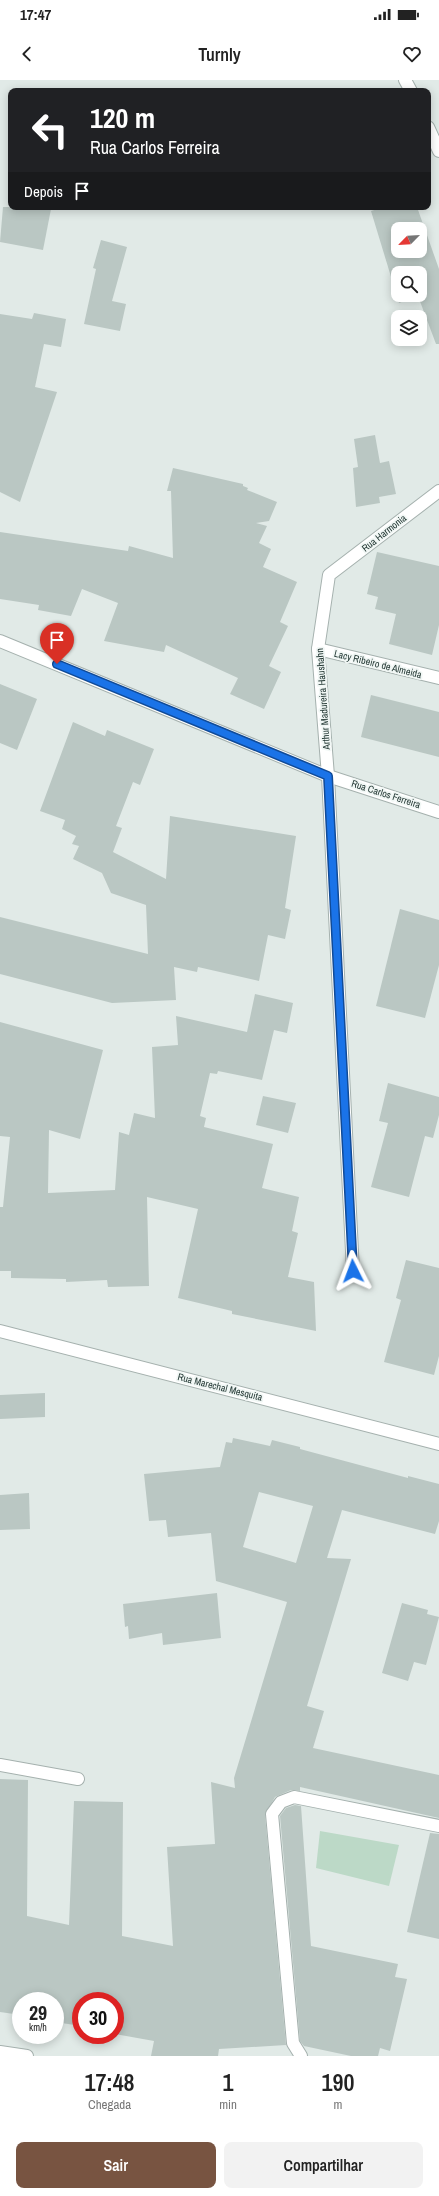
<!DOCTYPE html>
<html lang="pt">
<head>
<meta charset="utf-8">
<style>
	:root { --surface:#fff; --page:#f2f2f2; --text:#222; --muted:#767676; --accent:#785441 }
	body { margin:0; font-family:"Archivo Narrow",sans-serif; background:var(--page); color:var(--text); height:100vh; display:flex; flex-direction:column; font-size:15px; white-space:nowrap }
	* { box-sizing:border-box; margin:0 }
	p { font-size:13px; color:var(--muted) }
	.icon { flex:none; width:22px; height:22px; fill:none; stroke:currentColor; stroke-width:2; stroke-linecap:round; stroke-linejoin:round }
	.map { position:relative; height:1976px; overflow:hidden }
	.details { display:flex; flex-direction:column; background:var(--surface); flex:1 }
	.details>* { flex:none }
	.hud { position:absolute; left:8px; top:8px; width:423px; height:122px; border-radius:8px; box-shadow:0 2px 10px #0003; background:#202124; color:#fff; overflow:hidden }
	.needle { width:26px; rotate:246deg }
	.fabs { position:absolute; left:391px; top:142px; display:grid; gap:8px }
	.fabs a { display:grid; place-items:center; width:36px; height:36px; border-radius:8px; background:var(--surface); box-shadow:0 2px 10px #0003; font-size:20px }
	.speed { position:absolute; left:12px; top:1912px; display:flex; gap:8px; font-size:20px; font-weight:700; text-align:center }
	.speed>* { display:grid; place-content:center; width:52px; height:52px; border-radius:50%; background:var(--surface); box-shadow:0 2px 10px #0003; line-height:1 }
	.speed small { font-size:10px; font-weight:400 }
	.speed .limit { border:6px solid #d22; background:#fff; color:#111 }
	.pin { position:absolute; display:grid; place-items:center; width:34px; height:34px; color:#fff; margin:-41px -17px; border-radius:50% 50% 50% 0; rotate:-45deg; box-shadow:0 0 4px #0007 }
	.pin .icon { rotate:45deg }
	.me { position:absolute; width:44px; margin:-22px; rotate:357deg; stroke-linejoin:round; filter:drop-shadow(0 0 3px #0008) }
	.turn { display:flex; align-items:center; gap:14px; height:84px; padding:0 16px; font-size:18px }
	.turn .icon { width:52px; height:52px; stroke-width:2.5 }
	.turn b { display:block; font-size:28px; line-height:34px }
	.then { display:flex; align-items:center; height:38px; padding:0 16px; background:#0003; gap:8px; font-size:15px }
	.eta { display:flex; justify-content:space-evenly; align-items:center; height:68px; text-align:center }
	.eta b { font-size:24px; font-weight:600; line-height:28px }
	.cta { display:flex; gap:8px; margin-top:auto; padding:8px 16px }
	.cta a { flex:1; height:46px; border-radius:8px; background:var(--accent); color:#fff; font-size:16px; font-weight:600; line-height:46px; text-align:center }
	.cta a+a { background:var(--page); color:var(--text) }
	.status { display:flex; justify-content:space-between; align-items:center; height:28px; padding:0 20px; background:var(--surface); direction:ltr }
	.status svg { height:11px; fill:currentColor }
	header { display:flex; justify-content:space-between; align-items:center; height:52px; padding:0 16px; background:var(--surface); font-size:18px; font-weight:600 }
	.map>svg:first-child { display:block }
	.green { fill:#bcd9c7 }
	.building { fill:#bac7c3; fill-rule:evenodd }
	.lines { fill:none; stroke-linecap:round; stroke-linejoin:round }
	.minor-casing { stroke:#a5b1ae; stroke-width:14 }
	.minor { stroke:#fff; stroke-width:12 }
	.route-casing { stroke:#114b97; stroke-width:10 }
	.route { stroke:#1a73e8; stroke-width:7 }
	.labels { text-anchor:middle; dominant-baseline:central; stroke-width:3.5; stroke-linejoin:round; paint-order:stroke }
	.street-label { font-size:10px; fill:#243935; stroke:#f1f7f5 }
</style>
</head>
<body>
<div class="status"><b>17:47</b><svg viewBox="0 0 49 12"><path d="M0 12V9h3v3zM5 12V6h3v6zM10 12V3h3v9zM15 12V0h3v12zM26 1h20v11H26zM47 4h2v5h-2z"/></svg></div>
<header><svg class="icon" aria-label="back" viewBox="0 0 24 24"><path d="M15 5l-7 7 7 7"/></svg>Turnly<svg class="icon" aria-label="heart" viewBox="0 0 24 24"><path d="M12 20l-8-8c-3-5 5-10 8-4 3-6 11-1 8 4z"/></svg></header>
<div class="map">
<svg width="439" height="1976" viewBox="0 0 439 1976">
	<rect width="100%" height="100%" fill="#e1eae7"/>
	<!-- green -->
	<path class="green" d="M320,1751L399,1765L389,1806L316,1788Z"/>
	<!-- building -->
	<g class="building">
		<path d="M3,127H39L51,129L43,170L0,162Z"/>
		<path d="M384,127H417L439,189V264H436L418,216L399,223L371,131ZM398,149H420V171H398ZM398,193H420V215H398Z"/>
		<path d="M101,160L127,167L112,221L126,224L120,251L84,244L96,189L93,188Z"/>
		<path d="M34,233L66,239L61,267L44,264L35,307L57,312L20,422L0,412V234L32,239Z"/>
		<path d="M375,355L380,383L389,381L396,414L379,417L380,423L356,427L353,388L358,387L354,359Z"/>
		<path d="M173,388L243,404V406L248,408L247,410L277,422L269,441L256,443L267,446L259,463L271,469L263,487L297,502L280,542L288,546L269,586L281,592L264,629L230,614L238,598L166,565L164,572L104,561L118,523L82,509L71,536L38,530L39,525L0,519V452L128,471L129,466L173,478L171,411H167Z"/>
		<path d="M377,472L439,486V545L432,575L389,564L396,534L375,529L378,517L367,514Z"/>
		<path d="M0,604L37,619L17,670L0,663Z"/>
		<path d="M371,615L439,632V677L361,657Z"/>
		<path d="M73,642L105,656L107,650L154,669L140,705L133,702L116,746L122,748L113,772L166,799L170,736L296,756L285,828L291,830L285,859L268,855L259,901L198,887L197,892L174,887L176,920L112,923L0,894V837L148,874L146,825L111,813L102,793L73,779L79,766L72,764L76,756L62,749L65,740L40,731Z"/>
		<path d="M400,829L439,840V885L425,938L376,926Z"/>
		<path d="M255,914L293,923L287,953L274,950L262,1000L218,991L217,994L210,993L200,1036L206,1038L204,1047L273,1064L262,1108L299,1117L292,1151L298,1153L288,1197L314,1202L316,1251L232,1234V1231L178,1218L198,1129L147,1117L149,1206L108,1207L107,1200L66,1202V1199L11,1198V1191H0V1127H3L10,1057L0,1056V942L103,970L80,1059L49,1050L48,1113L115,1110L119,1052L129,1055L134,1033L155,1038L152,967L178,965L176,936L247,952Z"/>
		<path d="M388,1003L439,1017V1035L433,1058L425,1056L409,1117L371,1107L388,1043L379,1041Z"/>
		<path d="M263,1016L296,1023L288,1053L256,1045Z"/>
		<path d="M406,1180L439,1188V1276L434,1295L384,1282L401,1220L396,1218Z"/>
		<path d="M45,1313V1337L0,1339V1315Z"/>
		<path d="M233,1358L270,1366L272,1360L300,1367V1369L408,1398V1396L439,1404V1441L435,1454L342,1430L327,1478L351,1479L307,1626L324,1631L313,1668L439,1695V1738L300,1707V1711L291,1710L275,1717L265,1735L286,1965L219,1969L218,1976H151L154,1961L115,1954V1921H81V1946L55,1942V1921H21V1935L0,1932V1699L28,1700L27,1836L69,1845L74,1721L123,1722L122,1856L173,1866L167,1767L215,1764L211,1702L235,1708L234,1698L287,1522L216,1501L211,1453L168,1457L166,1440L149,1441L144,1394L220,1387L226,1362L232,1363ZM259,1412L313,1426L296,1483L243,1467Z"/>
		<path d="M29,1413L30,1449L0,1450V1415Z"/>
		<path d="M217,1513L221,1558L163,1565L162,1553L129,1559L128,1546L125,1547L123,1524Z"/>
		<path d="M402,1523L428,1530L427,1534L439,1537L426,1585L414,1582L408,1601L382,1593Z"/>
		<path d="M295,1725L301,1726L311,1866L398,1884L395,1897L407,1899L390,1971L380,1968L378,1976H351L304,1966L300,1961L280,1736L286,1728Z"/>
		<path d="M430,1753L439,1754V1859L407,1852Z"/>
	</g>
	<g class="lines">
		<!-- minor casing -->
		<g class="minor-casing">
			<g id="minor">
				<path d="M405,0L411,11"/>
				<path d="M428,47L439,71"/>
				<path d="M0,561L328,696L439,732"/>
				<path d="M318,569L439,598"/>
				<path d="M353,1191L328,696L318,569L329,495L439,411"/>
				<path d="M0,1251L439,1364"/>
				<path d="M0,1685L78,1699"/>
				<path d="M0,1972L27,1976"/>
				<path d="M301,1976L293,1963L272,1734L281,1722L294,1717L439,1746"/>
			</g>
		</g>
		<!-- minor -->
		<use href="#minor" class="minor"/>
	</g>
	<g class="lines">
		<!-- route casing -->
		<g class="route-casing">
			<path id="route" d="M57,584L328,696L353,1191"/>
		</g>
		<!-- route -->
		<use href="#route" class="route"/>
	</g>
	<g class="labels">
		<!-- street labels -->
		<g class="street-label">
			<text transform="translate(384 453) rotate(-38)">Rua Harmonia</text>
			<text transform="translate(378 584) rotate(14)">Lacy Ribeiro de Almeida</text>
			<text transform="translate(323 619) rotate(-94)">Arthur Madureira Haushahn</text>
			<text transform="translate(386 714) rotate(18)">Rua Carlos Ferreira</text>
			<text transform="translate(220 1307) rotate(14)">Rua Marechal Mesquita</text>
		</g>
	</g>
</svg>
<div class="fabs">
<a><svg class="needle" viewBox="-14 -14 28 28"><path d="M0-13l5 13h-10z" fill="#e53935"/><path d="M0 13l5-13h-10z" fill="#767676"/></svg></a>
<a><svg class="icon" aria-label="search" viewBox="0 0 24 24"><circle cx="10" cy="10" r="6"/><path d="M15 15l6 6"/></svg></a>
<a><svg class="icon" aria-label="layers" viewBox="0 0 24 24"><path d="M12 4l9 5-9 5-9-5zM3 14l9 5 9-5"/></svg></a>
</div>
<div class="speed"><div>29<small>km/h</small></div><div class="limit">30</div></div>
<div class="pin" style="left:57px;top:584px;background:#d93025"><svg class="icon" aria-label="arrive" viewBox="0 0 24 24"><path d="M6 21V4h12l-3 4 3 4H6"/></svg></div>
<svg class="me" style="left:353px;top:1191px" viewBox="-20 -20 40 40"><path d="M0-17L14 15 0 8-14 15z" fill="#1a73e8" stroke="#fff" stroke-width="4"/></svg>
<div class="hud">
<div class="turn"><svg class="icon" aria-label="left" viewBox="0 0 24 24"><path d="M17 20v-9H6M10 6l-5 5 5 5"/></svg><div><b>120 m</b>Rua Carlos Ferreira</div></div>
<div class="then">Depois<svg class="icon" aria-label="arrive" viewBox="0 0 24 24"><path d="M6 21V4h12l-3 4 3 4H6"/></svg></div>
</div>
</div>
<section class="details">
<div class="eta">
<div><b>17:48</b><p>Chegada</p></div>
<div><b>1</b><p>min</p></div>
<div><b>190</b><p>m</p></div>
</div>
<div class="cta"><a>Sair</a><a>Compartilhar</a></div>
</section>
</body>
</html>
